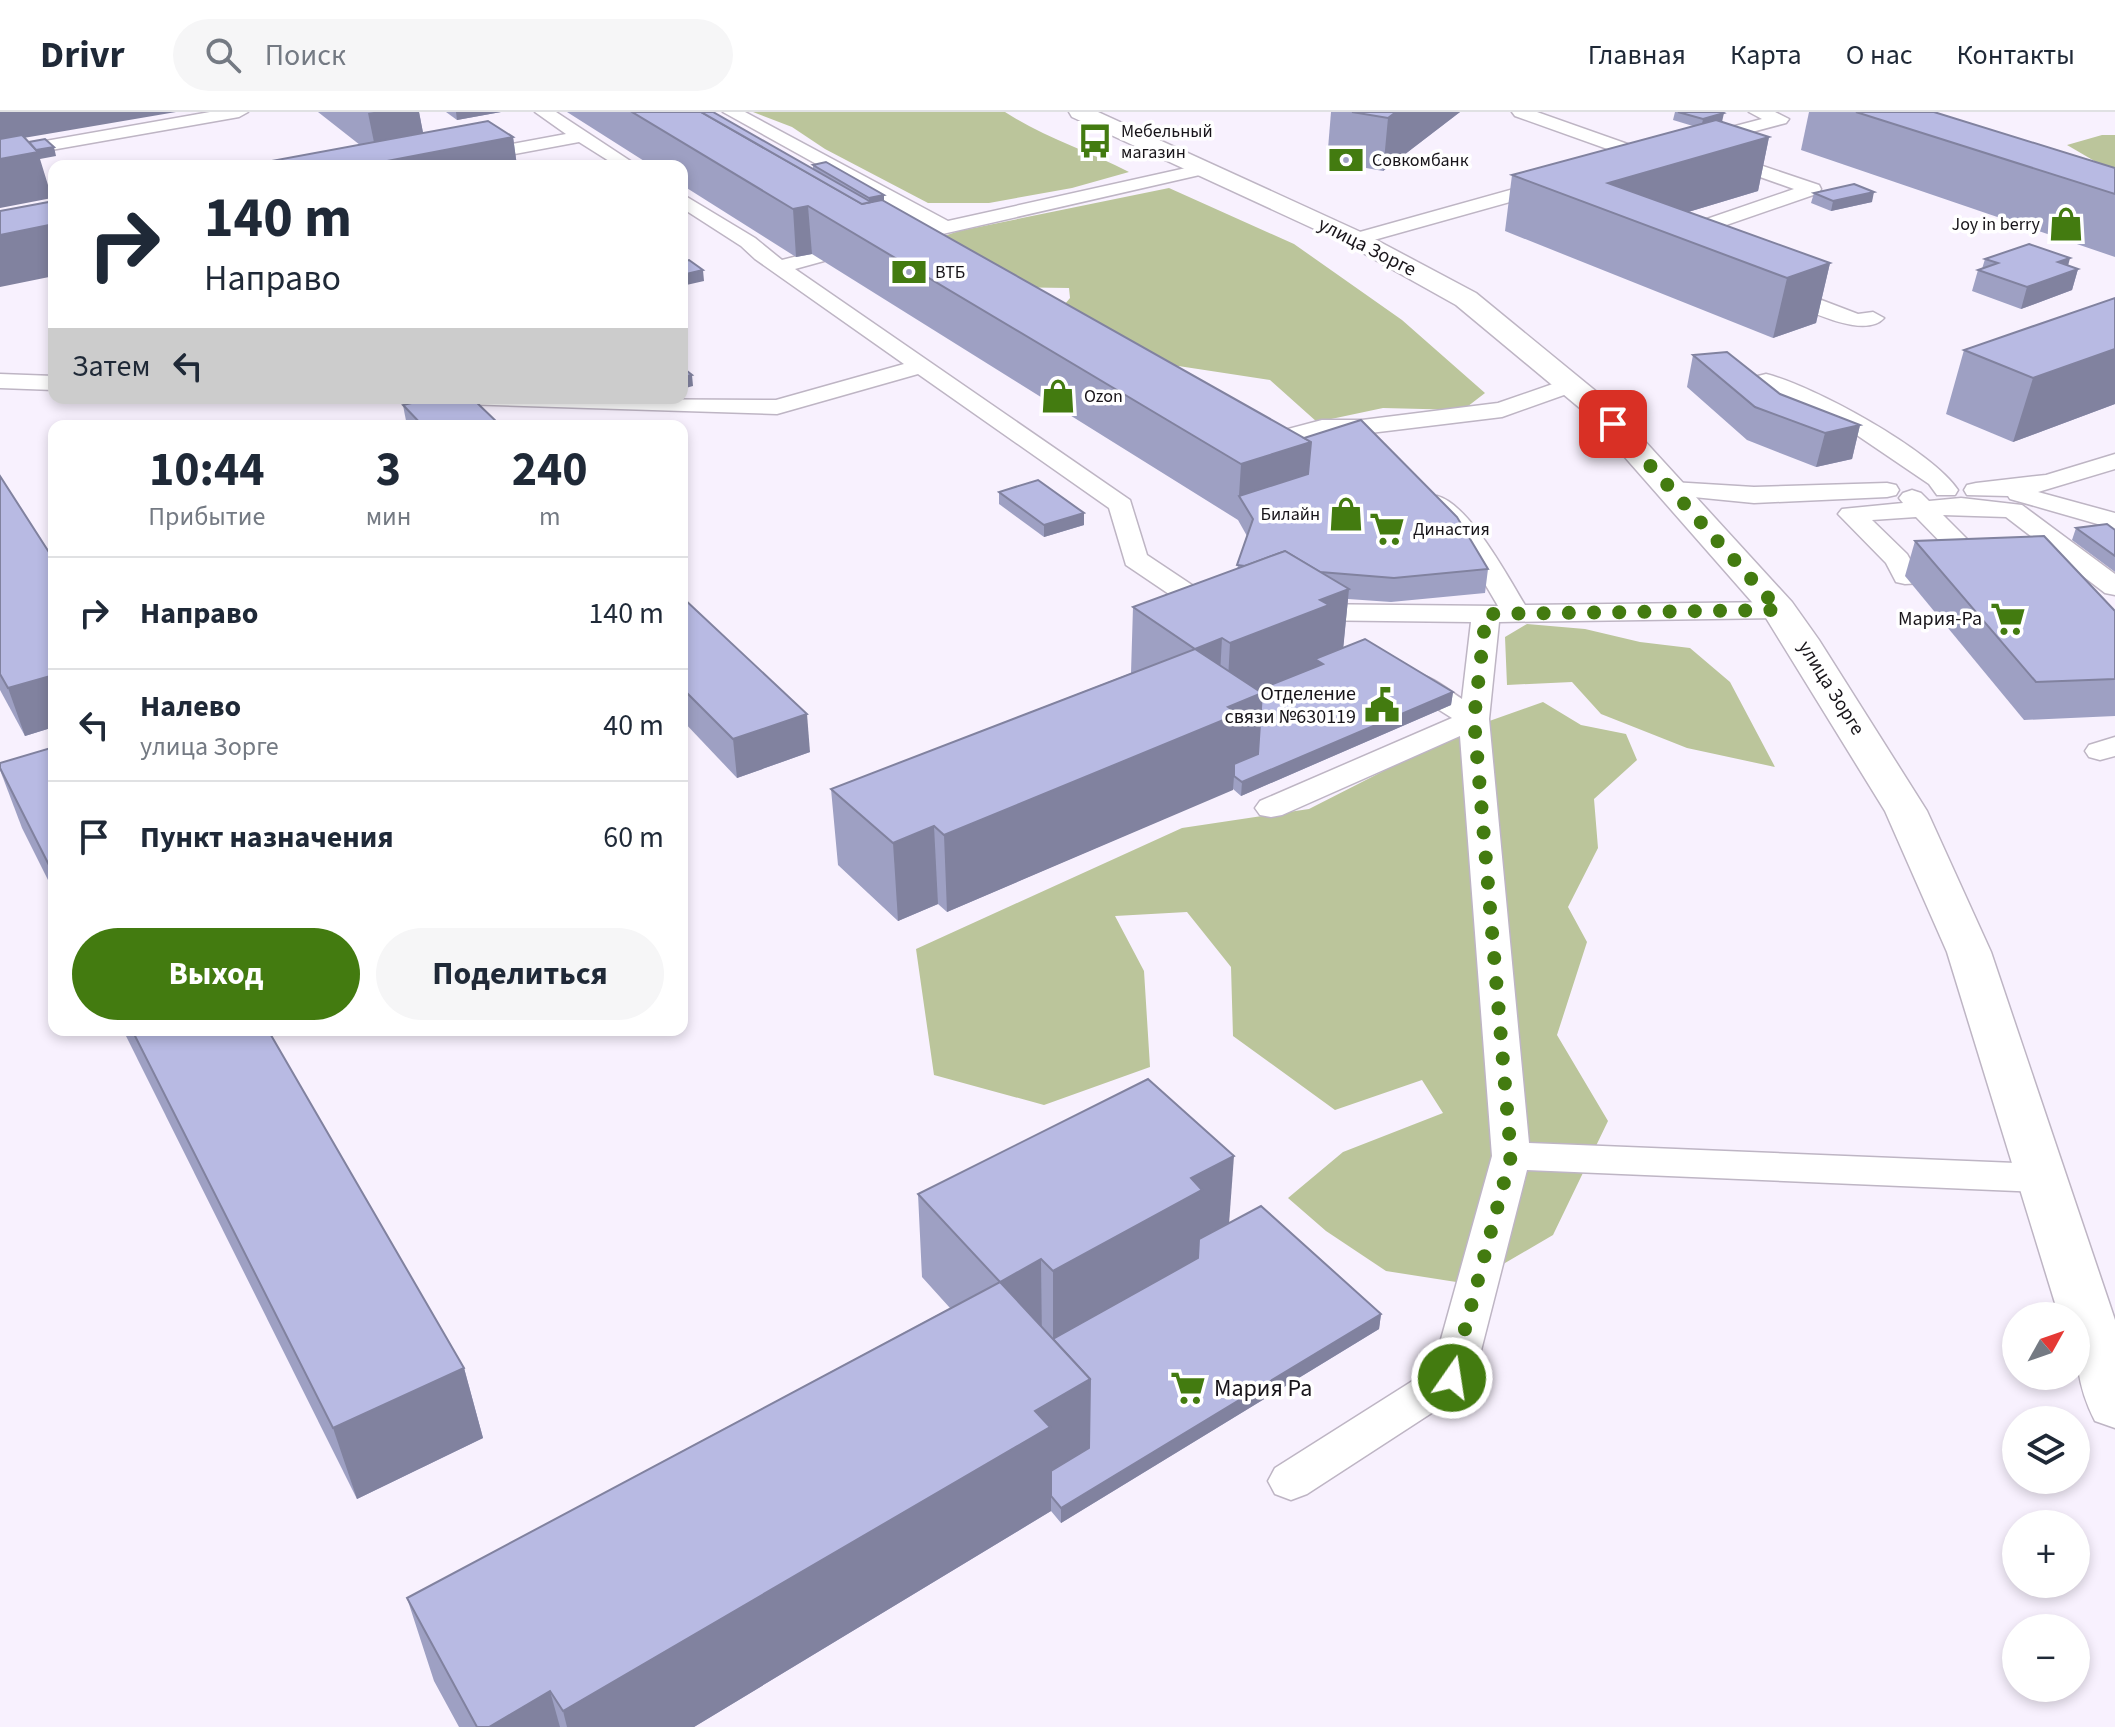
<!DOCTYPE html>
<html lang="ru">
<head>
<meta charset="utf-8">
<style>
	:root { --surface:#fff; --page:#f6f6f7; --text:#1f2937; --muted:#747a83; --line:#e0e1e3; --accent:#437b10 }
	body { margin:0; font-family:"Source Sans 3",sans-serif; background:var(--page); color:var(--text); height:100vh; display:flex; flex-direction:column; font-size:30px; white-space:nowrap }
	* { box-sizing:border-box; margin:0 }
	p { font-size:26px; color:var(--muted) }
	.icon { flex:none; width:44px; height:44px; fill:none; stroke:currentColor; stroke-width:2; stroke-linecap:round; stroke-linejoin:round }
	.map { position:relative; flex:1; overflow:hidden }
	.details { position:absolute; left:48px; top:308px; width:640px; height:616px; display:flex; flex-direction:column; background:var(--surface); border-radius:16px; box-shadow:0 4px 12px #0003 }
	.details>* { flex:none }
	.top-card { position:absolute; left:48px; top:48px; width:640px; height:244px; border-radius:16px; box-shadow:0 4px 12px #0003; background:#fff; color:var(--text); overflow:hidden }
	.needle { width:52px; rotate:50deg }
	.fabs { position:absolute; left:2002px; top:1190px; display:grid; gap:16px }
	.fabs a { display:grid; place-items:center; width:88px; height:88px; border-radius:50%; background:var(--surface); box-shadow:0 4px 12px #0003; font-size:40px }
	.pin { position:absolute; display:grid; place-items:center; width:68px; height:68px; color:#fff; margin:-34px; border-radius:16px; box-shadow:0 4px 12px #0006 }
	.me { position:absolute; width:88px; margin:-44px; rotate:13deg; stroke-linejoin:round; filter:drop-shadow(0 0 6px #0008) }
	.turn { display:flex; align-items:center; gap:28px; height:168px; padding:0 24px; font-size:36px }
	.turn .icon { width:104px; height:104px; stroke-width:2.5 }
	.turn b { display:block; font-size:56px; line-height:68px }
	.then { display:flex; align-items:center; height:76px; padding:0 24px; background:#0003; gap:16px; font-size:30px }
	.eta { display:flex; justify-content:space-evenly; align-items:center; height:136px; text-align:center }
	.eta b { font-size:48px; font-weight:700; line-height:56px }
	.primary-button { display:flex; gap:16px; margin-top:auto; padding:16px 24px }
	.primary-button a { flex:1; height:92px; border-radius:48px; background:var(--accent); color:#fff; font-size:32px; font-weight:700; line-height:92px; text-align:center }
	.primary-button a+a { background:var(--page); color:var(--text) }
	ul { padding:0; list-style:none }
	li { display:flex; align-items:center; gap:24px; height:112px; padding:0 24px; border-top:2px solid var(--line) }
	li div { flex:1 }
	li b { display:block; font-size:30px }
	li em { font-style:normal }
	header { display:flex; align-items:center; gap:48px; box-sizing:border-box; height:112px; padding:0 40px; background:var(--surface); border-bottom:2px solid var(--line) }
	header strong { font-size:38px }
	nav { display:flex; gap:44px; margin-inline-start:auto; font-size:28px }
	.search { width:560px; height:72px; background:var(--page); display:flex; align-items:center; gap:20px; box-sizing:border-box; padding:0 28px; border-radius:44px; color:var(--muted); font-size:30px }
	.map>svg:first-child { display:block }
	.forest { fill:#bbc59b }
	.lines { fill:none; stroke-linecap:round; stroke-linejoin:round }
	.service-casing { stroke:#beb5c4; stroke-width:3 }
	.minor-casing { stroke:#beb5c4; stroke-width:3 }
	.service { fill:#fff; fill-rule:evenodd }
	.minor { fill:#fff; fill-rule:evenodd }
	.wall { fill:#9ea0c3 }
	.shaded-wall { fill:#81829f }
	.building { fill:#b8bae3; stroke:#81829f; stroke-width:2 }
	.route { stroke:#437b10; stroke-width:14; stroke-dasharray:0 25.2 }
	.labels { text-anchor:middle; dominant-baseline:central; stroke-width:7; stroke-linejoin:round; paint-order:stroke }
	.far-poi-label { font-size:18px; fill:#18151a; stroke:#fff; text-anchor:start }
	.street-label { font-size:20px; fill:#18151a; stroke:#fff }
	.poi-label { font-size:20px; fill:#18151a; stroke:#fff; text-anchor:end }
	.near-poi-label { font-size:24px; fill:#18151a; stroke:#fff; text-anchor:start }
</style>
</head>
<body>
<header>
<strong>Drivr</strong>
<div class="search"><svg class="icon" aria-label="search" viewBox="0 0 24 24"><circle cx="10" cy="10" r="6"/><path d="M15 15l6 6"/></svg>Поиск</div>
<nav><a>Главная</a><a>Карта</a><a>О нас</a><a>Контакты</a></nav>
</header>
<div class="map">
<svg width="2115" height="1615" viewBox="0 0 2115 1615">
	<rect width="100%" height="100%" fill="#f8f1fe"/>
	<!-- forest -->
	<g class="forest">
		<path d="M753,0H1005C1043,25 1088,39 1129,60L1072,76L989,91H928L825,37L792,15Z"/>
		<path d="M2102,23H2115V57L2103,54L2067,33Z"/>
		<path d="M1169,76L1294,132L1402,208L1485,281L1463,298L1383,296L1317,310L1270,268L1113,244L1054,205L1070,186L1069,176L1005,175L929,129L959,119Z"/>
		<path d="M1527,512L1585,517L1640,530L1690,536L1730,570L1775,655L1687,636L1601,602L1572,570L1507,573L1505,525Z"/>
		<path d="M1543,590L1581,613L1626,622L1637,648L1594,687L1598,736L1568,795L1587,830L1557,923L1608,1009L1553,1123L1469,1172L1386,1159L1326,1119L1288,1086L1343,1040L1443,1001L1422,968L1335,998L1233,924L1231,855L1187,800L1115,804L1144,859L1150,955L1044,993L934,963L916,837L1182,716L1309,697L1464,618Z"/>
	</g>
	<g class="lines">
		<!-- service casing -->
		<g class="service-casing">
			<g id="service">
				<path d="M210,0H248L239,5L0,47V37Z"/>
				<path d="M535,0H556L638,54H617L579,30L450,54H412L421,49L566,22Z"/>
				<path d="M723,0H745L948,109L1204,52L1213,57L1204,62L890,134L880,128L883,124L928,114Z"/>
				<path d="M1512,0H1537L1653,41L1656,45L1647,50L1641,49L1515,4Z"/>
				<path d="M1749,0H1775L1789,7L1786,11L1699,34L1690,29L1693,25L1762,7Z"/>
				<path d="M1718,39L1819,73L1821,77L1819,81L1680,129H1666L1663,125L1666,121L1794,77L1712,48L1709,44Z"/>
				<path d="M1553,66L1560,68L1562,72L1560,76L1356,133L1346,127L1349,123Z"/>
				<path d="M682,82L755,126L782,148L817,139L824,141L827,145L824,149L795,157L1130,388L1147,443L1219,491L1231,493L1235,499L1231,505L1221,507L1203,505L1126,453L1109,396L918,262L777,302L432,291L428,286L776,288L904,252L755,147L741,134L682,96Z"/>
				<path d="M1777,171L1858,202L1873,200L1884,206C1863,230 1795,192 1770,181L1767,177L1770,173Z"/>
				<path d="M0,262L54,264V278L0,276Z"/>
				<path d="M1766,262C1814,274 1931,338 1958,378L1955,383H1937L1929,372L1842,313L1758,274L1755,269L1758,264Z"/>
				<path d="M1570,266L1578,268L1581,273L1578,278L1502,305L1362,322H1323L1255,340L1247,338L1243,333L1247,328L1322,308H1362L1498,291Z"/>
				<path d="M2115,342V357L2038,380L2115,401V417L2010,387L2008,384L1967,383L1964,378L1967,373L1976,371L2046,363Z"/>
				<path d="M1672,370L1754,375L1887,371L1896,373L1899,378L1896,383L1887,385L1754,391L1663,382L1660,377L1663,372Z"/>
				<path d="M1912,378L1921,381L1929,389L1961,386L2022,393L2115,462V483L2105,481L2006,405L1943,403L1974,434L2000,437L2004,443L2000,449L1991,451L1958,448L1916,405L1872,408L1907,442L1915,456L1959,457L1963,463L1959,469L1905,472L1896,470L1886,451L1838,402L1842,397L1903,391L1899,386L1903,381Z"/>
				<path d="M1437,384C1469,392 1508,465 1525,493L1779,490L1789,492L1793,498L1789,504L1779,506L1499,510L1489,607L1529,1031L2042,1052L2056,1056L2062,1066L2056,1076L2042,1080L1527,1058L1474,1266L1467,1278L1307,1382L1291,1388L1275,1382L1268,1369L1275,1356L1433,1256L1492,1044L1460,624L1282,703L1271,705L1260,703L1255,696L1260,689L1452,606L1403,575L1399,569L1403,563C1425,557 1444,575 1462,587L1471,510L1301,508L1291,506L1287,500L1291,494L1301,492L1498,494L1461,431L1424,392L1428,387Z"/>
				<path d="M2115,625V644L2100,648L2089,645L2085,639L2089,633Z"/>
			</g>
		</g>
		<!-- minor casing -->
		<g class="minor-casing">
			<path id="minor" d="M1069,0H1098L1365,122L1476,181L1609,290L1792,490L1819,528L1927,699L1991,840L2115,1208V1316L2095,1309C2076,1272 2076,1245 2076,1204H2059L1947,840L1885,699L1766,506L1587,302L1456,193L1347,132L1072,5Z"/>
		</g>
		<!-- service -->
		<use href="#service" class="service"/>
		<!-- minor -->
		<use href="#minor" class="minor"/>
	</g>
	<!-- wall -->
	<g class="wall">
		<path d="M318,0H419L423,21L513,25L517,54H245L360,33Z"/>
		<path d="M446,0H501L457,8Z"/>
		<path d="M567,0H713L813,57V53L884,83V89L1488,457L1485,481L1391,490L1348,487L1343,536L1453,580L1451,593L1241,684L1233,677L947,800L938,792L898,809L838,753L831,677L1131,561L1133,495L1237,457L1247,424L1238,408L812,142L796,145L682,73V54H652Z"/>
		<path d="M1331,0H1460L1383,59L1327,49Z"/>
		<path d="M1675,0H1722V10L1769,25L1758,79L1688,100L1830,151L1816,211L1773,226L1505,119L1512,63L1693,14L1673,8Z"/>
		<path d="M1809,0H1934L2115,56V145L1801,38Z"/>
		<path d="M1814,81L1872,90L1831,99L1811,91Z"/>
		<path d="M1985,147L2068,153L2078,157L2072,178L2021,197L1972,179L1978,158L1982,157Z"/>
		<path d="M2115,186V292L2013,330L1946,302L1964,238Z"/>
		<path d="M1693,243L1780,282L1860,313L1852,347L1816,355L1747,328L1687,275Z"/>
		<path d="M403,293L501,314H407Z"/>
		<path d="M0,364L54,448V615L25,624L0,578Z"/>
		<path d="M999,380L1084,401V413L1044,425L999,392Z"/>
		<path d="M2076,416L2115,418V460L2072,428Z"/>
		<path d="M1915,429L2115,499V604L2024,608L1905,464Z"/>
		<path d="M682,485L810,640L737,666L682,608Z"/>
		<path d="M54,635V780L22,716L0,658V651Z"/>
		<path d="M123,918H268L464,1256L483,1326L357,1387Z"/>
		<path d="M918,1082L1229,1111L1381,1202L1379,1217L1061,1411L1051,1399L694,1615H459L434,1569L407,1486L950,1196L922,1165Z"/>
	</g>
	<!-- shaded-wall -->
	<g class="shaded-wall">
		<path d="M0,0H176L0,30Z"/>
		<path d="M374,0H419L426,36L377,45L368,1Z"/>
		<path d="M456,0H501L457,8Z"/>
		<path d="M1396,0H1460L1383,59L1388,6Z"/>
		<path d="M1724,1L1722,10L1701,17L1703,7Z"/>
		<path d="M513,25L517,54H361Z"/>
		<path d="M1769,25L1758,79L1645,113L1608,71Z"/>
		<path d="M54,35L56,44L40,47L52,86L0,96V45Z"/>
		<path d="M1874,80L1872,90L1831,99L1833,89Z"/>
		<path d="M884,83V93L869,96V86Z"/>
		<path d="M808,94L812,142L796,145L793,97Z"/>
		<path d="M54,112V164L0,175V123Z"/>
		<path d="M2070,146L2066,162L2078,157L2072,178L2021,197L2027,175L2058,150Z"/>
		<path d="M1830,151L1816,211L1773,226L1787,166Z"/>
		<path d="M703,158L704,169L682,174V163Z"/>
		<path d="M2115,237V292L2013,330L2033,266Z"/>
		<path d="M692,263L693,274L682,277V265Z"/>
		<path d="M1860,313L1852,347L1816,355L1825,321Z"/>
		<path d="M1311,330L1306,386L1239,384L1241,352Z"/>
		<path d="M1084,401V413L1044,425V413Z"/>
		<path d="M1349,477L1342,549L1257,656L1234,664L1233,678L947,800L944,723L1226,605L1230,531L1320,488Z"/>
		<path d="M1222,526L1218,599L1195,537Z"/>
		<path d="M54,563V615L25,624L8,576Z"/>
		<path d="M1453,580L1451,593L1241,684L1242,670Z"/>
		<path d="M807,602L810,640L737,666L733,627Z"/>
		<path d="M934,714L938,792L898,809L893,731Z"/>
		<path d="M1234,1044L1228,1126L1053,1242V1159L1191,1066Z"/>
		<path d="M1041,1147L1042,1231L1000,1170Z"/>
		<path d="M1381,1202L1379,1217L1061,1411V1396Z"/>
		<path d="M464,1256L483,1326L357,1387L333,1316Z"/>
		<path d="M1090,1267L1089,1351L1051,1374V1399L694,1615H567L563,1599L1035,1299Z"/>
		<path d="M550,1579L560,1615H489Z"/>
	</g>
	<!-- building -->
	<g class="building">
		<path d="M632,0H701L862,92L882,88L1311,330L1241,352L808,94L793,97Z"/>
		<path d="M701,0H713L871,90L862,92Z"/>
		<path d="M1352,0H1396L1388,6Z"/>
		<path d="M1678,0H1722L1724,1L1703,7Z"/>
		<path d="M1856,0H1934L2115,56V82Z"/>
		<path d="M1716,8L1769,25L1608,71L1830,151L1787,166L1512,63Z"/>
		<path d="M488,9L513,25L361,54H245Z"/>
		<path d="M22,23L38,40L0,47V27Z"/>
		<path d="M45,27L54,35L36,38L29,30Z"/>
		<path d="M826,50L884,83L869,86L813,53Z"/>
		<path d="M1854,72L1874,80L1833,89L1814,81Z"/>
		<path d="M54,89V112L0,123V99Z"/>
		<path d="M2029,132L2070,146L2058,150L2078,157L2027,175L1978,158L1998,151L1985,147Z"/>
		<path d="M689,148L703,158L682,163V150Z"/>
		<path d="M2115,186V237L2033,266L1964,238Z"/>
		<path d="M1727,240L1780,282L1860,313L1825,321L1755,295L1693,243Z"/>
		<path d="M682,255L692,263L682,265Z"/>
		<path d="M433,286H472L501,314H423L403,293Z"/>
		<path d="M1361,308L1457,405L1488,457L1394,466L1320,460L1285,439L1245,454L1237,453L1253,407L1239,384L1308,362L1311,330L1304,326Z"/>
		<path d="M0,364L54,448V563L8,576L0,562Z"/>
		<path d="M1038,368L1084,401L1044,413L999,380Z"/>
		<path d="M2107,412L2115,418V444L2076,416Z"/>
		<path d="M2044,424L2115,499V567L2036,570L1915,429Z"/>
		<path d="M1285,439L1349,477L1320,488L1329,493L1230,531L1222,526L1195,537L1133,495Z"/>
		<path d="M682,485L807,602L733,627L682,576Z"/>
		<path d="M1365,527L1453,580L1242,670L1234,664V652L1258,642L1262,581L1258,578L1323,552L1315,547Z"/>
		<path d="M1195,537L1262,581L1228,595L1238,602L944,723L934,714L893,731L831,677Z"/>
		<path d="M54,635V763L0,656V651Z"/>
		<path d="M132,918H268L464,1256L333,1316Z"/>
		<path d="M1148,967L1234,1044L1191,1066L1202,1078L1053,1159L1041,1147L1000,1170L918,1082Z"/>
		<path d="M1261,1094L1381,1202L1061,1396L1051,1384V1359L1089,1336L1090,1267L1053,1227L1198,1146L1199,1127Z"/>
		<path d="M1000,1170L1090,1267L1035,1299L1050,1315L563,1599L550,1579L489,1615H477L407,1486Z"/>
	</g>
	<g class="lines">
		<!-- route -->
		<path class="route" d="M1452,1266L1511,1044L1474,607L1486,502L1779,498L1613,312"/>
	</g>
	<!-- icons -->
	<defs>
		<g id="bus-bare" transform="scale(2.76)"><path d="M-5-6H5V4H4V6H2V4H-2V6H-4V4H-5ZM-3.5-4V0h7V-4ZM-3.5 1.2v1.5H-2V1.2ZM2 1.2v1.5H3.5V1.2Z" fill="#437b10" stroke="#fff" stroke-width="2.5" paint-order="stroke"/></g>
		<g id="bank-bare" transform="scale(2.76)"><path d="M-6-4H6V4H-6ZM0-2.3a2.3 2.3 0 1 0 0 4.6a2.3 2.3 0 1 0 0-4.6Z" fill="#437b10" stroke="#fff" stroke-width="2.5" paint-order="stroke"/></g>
		<g id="shop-bare" transform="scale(2.76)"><path d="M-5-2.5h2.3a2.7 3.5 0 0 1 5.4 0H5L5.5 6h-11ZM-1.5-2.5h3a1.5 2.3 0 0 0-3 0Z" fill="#437b10" stroke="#fff" stroke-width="2.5" paint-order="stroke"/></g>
		<g id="supermarket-bare" transform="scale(2.76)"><path d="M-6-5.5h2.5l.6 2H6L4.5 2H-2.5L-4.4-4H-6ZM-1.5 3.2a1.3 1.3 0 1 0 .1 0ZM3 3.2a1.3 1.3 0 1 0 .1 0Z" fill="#437b10" stroke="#fff" stroke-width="2.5" paint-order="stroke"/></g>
		<g id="civic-bare" transform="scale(2.76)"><path d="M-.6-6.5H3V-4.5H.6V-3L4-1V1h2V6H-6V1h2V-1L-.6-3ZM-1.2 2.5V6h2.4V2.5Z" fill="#437b10" stroke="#fff" stroke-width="2.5" paint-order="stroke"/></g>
	</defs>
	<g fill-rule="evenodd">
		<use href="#bus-bare" x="1095" y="29"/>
		<use href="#bank-bare" x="1346" y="48"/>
		<use href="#shop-bare" x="2066" y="112"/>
		<use href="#bank-bare" x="909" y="160"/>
		<use href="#shop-bare" x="1058" y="284"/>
		<use href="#shop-bare" x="1346" y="402"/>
		<use href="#supermarket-bare" x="1387" y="417"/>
		<use href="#supermarket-bare" x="2008" y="507"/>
		<use href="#civic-bare" x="1382" y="593"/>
		<use href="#supermarket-bare" x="1188" y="1276"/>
	</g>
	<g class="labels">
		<!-- far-poi labels -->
		<g class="far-poi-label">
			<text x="1121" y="19">Мебельный<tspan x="1121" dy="21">магазин</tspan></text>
			<text x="1372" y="48">Совкомбанк</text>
			<text x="2040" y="112" text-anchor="end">Joy in berry</text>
			<text x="935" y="160">ВТБ</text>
			<text x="1084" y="284">Ozon</text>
			<text x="1320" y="402" text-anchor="end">Билайн</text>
			<text x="1413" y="417">Династия</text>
		</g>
		<!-- street labels -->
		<g class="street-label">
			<text transform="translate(1367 135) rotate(27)">улица Зорге</text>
			<text transform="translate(1831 576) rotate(58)">улица Зорге</text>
		</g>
		<!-- poi labels -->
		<g class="poi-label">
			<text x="1982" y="507">Мария-Ра</text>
			<text x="1356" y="582">Отделение<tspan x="1356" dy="23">связи №630119</tspan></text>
		</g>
		<!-- near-poi labels -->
		<g class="near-poi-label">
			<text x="1214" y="1276">Мария Ра</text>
		</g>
	</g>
</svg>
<div class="fabs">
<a><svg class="needle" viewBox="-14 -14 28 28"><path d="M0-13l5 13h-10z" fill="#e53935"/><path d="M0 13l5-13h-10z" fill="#747a83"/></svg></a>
<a><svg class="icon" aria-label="layers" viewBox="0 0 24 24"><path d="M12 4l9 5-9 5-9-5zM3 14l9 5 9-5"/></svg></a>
<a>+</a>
<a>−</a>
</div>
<div class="pin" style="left:1613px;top:312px;background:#d93025"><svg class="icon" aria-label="arrive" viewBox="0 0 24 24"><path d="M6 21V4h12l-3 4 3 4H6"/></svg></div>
<svg class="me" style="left:1452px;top:1266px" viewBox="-20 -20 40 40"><circle r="17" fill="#437b10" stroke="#fff" stroke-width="3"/><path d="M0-11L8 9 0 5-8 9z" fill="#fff"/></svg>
<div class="top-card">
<div class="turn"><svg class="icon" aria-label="right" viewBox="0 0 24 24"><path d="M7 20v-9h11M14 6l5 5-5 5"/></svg><div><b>140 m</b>Направо</div></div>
<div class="then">Затем<svg class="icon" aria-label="left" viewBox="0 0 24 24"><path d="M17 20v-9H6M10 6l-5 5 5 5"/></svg></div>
</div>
<section class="details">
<div class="eta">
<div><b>10:44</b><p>Прибытие</p></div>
<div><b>3</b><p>мин</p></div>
<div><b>240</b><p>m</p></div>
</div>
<ul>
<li><svg class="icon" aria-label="right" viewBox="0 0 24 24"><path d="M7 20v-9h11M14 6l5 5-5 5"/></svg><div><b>Направо</b></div><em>140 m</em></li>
<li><svg class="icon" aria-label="left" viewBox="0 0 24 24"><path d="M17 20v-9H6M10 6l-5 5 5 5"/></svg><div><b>Налево</b><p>улица Зорге</p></div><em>40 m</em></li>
<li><svg class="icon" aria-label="arrive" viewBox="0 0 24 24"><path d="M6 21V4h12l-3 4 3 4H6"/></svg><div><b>Пункт назначения</b></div><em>60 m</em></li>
</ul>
<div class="primary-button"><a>Выход</a><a>Поделиться</a></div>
</section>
</div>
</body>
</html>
